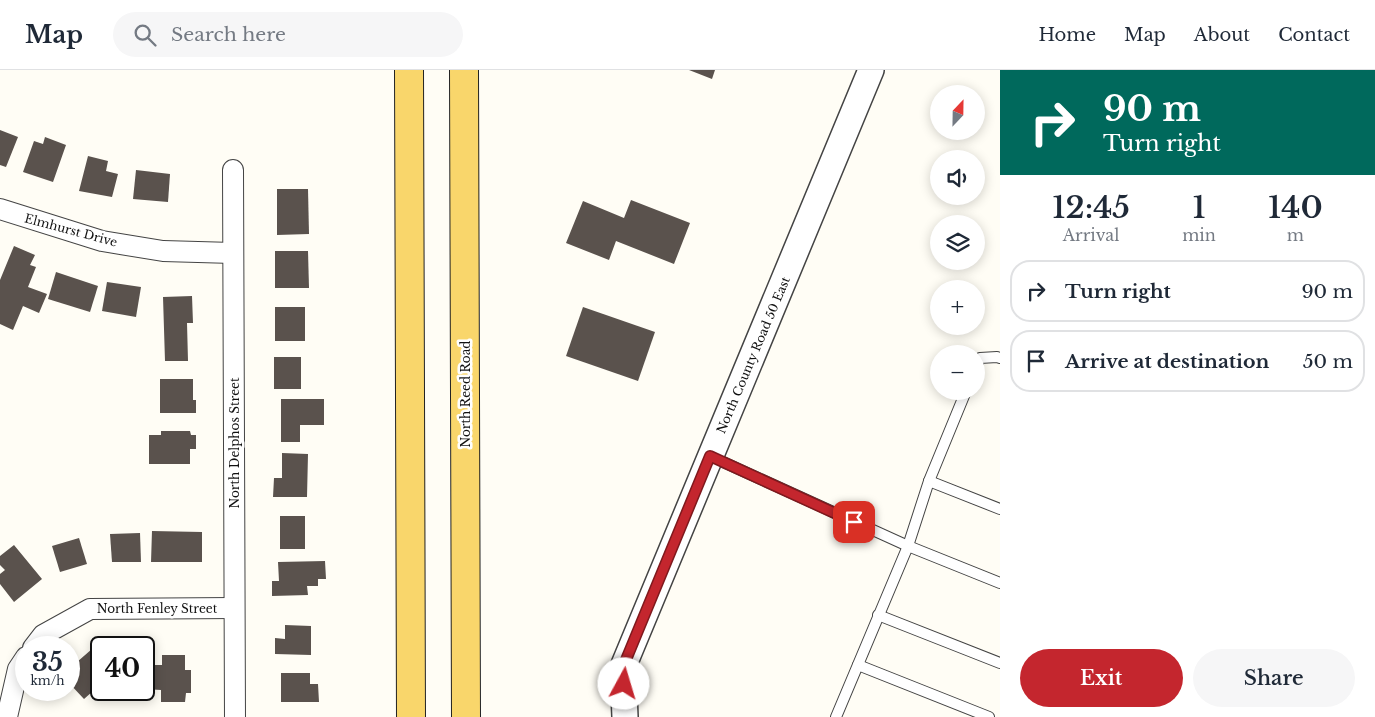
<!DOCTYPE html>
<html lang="en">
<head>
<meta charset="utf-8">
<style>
	:root { --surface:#fff; --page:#f6f6f7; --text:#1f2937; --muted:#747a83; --line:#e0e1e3; --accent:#c4262e }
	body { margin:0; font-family:"Libre Baskerville",serif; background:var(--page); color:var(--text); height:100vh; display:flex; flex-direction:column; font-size:19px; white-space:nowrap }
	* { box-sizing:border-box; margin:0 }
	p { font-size:16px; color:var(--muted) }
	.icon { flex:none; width:28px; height:28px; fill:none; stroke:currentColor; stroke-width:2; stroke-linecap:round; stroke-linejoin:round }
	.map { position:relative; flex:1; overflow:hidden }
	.drawer { display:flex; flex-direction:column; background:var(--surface); width:375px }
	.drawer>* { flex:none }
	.banner { background:#00695c; color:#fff; overflow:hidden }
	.needle { width:32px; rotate:22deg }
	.fabs { position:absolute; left:930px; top:15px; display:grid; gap:10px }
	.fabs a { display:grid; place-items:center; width:55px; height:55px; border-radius:50%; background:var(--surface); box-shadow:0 2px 12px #0003; font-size:25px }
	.speed { position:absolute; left:15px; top:566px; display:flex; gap:10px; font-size:25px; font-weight:700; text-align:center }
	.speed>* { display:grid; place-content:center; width:65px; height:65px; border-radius:50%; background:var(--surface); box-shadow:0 2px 12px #0003; line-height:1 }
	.speed small { font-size:12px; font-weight:400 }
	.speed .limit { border:2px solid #111; border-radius:8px; background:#fff; color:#111 }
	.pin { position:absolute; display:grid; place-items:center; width:42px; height:42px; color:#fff; margin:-21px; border-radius:10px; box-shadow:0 2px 8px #0006 }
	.me { position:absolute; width:55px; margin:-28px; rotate:6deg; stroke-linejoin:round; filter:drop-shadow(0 0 4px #0008) }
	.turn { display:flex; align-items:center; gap:18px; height:105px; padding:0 20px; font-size:22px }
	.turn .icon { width:65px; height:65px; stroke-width:2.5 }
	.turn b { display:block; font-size:35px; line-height:42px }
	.eta { display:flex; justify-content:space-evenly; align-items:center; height:85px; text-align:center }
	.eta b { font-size:30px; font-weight:600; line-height:35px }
	.primary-button { display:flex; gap:10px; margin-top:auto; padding:10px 20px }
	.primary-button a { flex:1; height:58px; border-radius:30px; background:var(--accent); color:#fff; font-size:20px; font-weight:600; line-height:58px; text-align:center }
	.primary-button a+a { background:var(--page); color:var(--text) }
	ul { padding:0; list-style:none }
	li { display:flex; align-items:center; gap:15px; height:62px; margin:0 10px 8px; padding:0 10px; border:2px solid var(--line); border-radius:20px }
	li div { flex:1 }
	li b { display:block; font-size:19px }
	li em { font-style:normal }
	header { display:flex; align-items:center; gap:30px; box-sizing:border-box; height:70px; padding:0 25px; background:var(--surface); border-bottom:1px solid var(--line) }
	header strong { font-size:24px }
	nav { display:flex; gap:28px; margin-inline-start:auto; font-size:18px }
	.search { width:350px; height:45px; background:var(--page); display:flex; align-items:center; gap:12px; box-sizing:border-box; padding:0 18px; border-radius:28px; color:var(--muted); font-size:19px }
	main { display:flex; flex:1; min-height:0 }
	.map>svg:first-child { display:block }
	.building { fill:#5a524d }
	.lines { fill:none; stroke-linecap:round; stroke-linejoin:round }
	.service-casing { stroke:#444; stroke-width:12 }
	.minor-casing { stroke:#444; stroke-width:22 }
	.tertiary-casing { stroke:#444; stroke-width:28 }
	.primary-casing { stroke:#222; stroke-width:30 }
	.service { stroke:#fff; stroke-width:10 }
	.minor { stroke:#fff; stroke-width:20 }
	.tertiary { stroke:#fff; stroke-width:25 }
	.primary { stroke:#f9d66b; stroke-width:28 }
	.route-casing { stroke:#7f191e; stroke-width:12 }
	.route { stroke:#c4262e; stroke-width:9 }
	.labels { text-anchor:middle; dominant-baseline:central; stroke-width:5; stroke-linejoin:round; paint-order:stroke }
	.street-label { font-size:12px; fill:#111; stroke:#fff }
</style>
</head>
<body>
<header>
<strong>Map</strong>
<div class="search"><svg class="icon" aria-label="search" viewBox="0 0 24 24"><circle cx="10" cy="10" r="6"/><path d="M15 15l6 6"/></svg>Search here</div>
<nav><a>Home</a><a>Map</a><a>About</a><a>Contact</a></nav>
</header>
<main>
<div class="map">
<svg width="1000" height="647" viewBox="0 0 1000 647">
	<rect width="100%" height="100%" fill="#fffdf5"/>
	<!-- building -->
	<g class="building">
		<path d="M689,0H715L712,9Z"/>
		<path d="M0,60L18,67L6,97L0,95Z"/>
		<path d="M45,67L66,75L53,112L23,102L34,71L43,74Z"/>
		<path d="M88,86L108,91L106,101L118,104L112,127L79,121Z"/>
		<path d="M136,100L170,104L168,132L133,129Z"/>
		<path d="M277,119H308L309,164L277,165Z"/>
		<path d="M631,130L690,153L674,194L616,171L609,190L566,173L583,131L624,148Z"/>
		<path d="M14,176L35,185L30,195L36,197L28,217L47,224L39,243L23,236L13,260L0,254V210Z"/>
		<path d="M275,181H308L309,218H275Z"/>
		<path d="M56,202L98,216L90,242L48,229Z"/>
		<path d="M107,212L141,217L136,247L102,241Z"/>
		<path d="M192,226L193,253H187L188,291H165L163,227Z"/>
		<rect x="275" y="237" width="30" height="34"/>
		<path d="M583,237L655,262L638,311L566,286Z"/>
		<rect x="274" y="287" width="27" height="32"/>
		<path d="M160,309H193V330H196V343H160Z"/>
		<path d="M281,329H324V355H300V372H281Z"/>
		<path d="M161,361H190L191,365H196V379H190V394H149V365H161Z"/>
		<path d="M282,383L308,384L307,427H273L274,408H282Z"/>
		<rect x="280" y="446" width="25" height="33"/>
		<path d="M152,461L202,462V492H151Z"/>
		<path d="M140,463L141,492H112L110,464Z"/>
		<path d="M79,468L87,494L60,502L52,476Z"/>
		<path d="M14,475L42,509L14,532L0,514V504L5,500L0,495V486Z"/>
		<path d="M325,491L326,509H318V516H307L308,525L272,526V511H279L278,492Z"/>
		<path d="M285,555L311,556V585L275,584V568L285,569Z"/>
		<path d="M100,572L105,578H101V614L84,629L69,613V599Z"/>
		<path d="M162,585H185V600H191V623H186L185,632H161V620L144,619V595H162Z"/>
		<path d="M281,603H310V614H318L319,632H281Z"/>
	</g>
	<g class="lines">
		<!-- service casing -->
		<g class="service-casing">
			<g id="service">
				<path d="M976,296L980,288L997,287L1000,288"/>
				<path d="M710,386L908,476L1000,513"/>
				<path d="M929,411L1000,439"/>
				<path d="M878,545L1000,593"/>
				<path d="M858,595L989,647"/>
				<path d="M836,647L908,476L929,411L966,321"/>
			</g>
		</g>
		<!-- minor casing -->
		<g class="minor-casing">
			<g id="minor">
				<path d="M233,100L235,647"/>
				<path d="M0,139L102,171L163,181L233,183"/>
				<path d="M33,578L43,565L90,539L234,538"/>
				<path d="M7,647L18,599L26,587"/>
			</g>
		</g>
		<!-- tertiary casing -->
		<g class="tertiary-casing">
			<path id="tertiary" d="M625,647L623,597L871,0"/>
		</g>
		<!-- primary casing -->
		<g class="primary-casing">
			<g id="primary">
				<path d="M409,0L411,647"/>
				<path d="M464,0L466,647"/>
			</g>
		</g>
		<!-- service -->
		<use href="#service" class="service"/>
		<!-- minor -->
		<use href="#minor" class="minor"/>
		<!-- tertiary -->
		<use href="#tertiary" class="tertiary"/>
		<!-- primary -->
		<use href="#primary" class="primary"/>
	</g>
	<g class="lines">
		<!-- route casing -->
		<g class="route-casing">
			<path id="route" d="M624,614L623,597L710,386L854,452"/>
		</g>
		<!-- route -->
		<use href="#route" class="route"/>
	</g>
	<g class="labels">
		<!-- street labels -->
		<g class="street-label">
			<text transform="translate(71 160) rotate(15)">Elmhurst Drive</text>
			<text transform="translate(753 285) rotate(-67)">North County Road 50 East</text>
			<text transform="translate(465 324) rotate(-90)">North Reed Road</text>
			<text transform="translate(234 373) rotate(-90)">North Delphos Street</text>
			<text x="157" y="538">North Fenley Street</text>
		</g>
	</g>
</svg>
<div class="fabs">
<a><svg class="needle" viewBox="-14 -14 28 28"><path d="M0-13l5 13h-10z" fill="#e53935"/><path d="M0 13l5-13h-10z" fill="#747a83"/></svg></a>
<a><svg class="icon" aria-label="sound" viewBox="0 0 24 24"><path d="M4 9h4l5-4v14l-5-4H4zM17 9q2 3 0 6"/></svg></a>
<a><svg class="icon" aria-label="layers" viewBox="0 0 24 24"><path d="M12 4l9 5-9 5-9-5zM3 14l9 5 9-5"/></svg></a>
<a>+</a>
<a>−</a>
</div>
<div class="speed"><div>35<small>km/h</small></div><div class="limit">40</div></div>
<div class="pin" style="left:854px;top:452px;background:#d93025"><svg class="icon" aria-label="arrive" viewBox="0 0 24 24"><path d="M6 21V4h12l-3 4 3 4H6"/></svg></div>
<svg class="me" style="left:624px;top:614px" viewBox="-20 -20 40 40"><circle r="19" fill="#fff"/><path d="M0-13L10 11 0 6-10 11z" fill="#c4262e"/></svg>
</div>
<section class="drawer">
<div class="banner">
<div class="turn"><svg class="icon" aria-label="right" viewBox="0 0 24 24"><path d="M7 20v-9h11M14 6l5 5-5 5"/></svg><div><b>90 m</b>Turn right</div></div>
</div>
<div class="eta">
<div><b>12:45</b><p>Arrival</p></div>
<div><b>1</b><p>min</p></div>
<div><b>140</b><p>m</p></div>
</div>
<ul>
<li><svg class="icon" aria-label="right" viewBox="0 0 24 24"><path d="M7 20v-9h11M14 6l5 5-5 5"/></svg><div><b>Turn right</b></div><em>90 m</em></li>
<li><svg class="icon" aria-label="arrive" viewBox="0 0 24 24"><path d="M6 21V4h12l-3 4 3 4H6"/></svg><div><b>Arrive at destination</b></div><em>50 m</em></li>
</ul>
<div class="primary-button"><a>Exit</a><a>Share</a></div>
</section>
</main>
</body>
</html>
